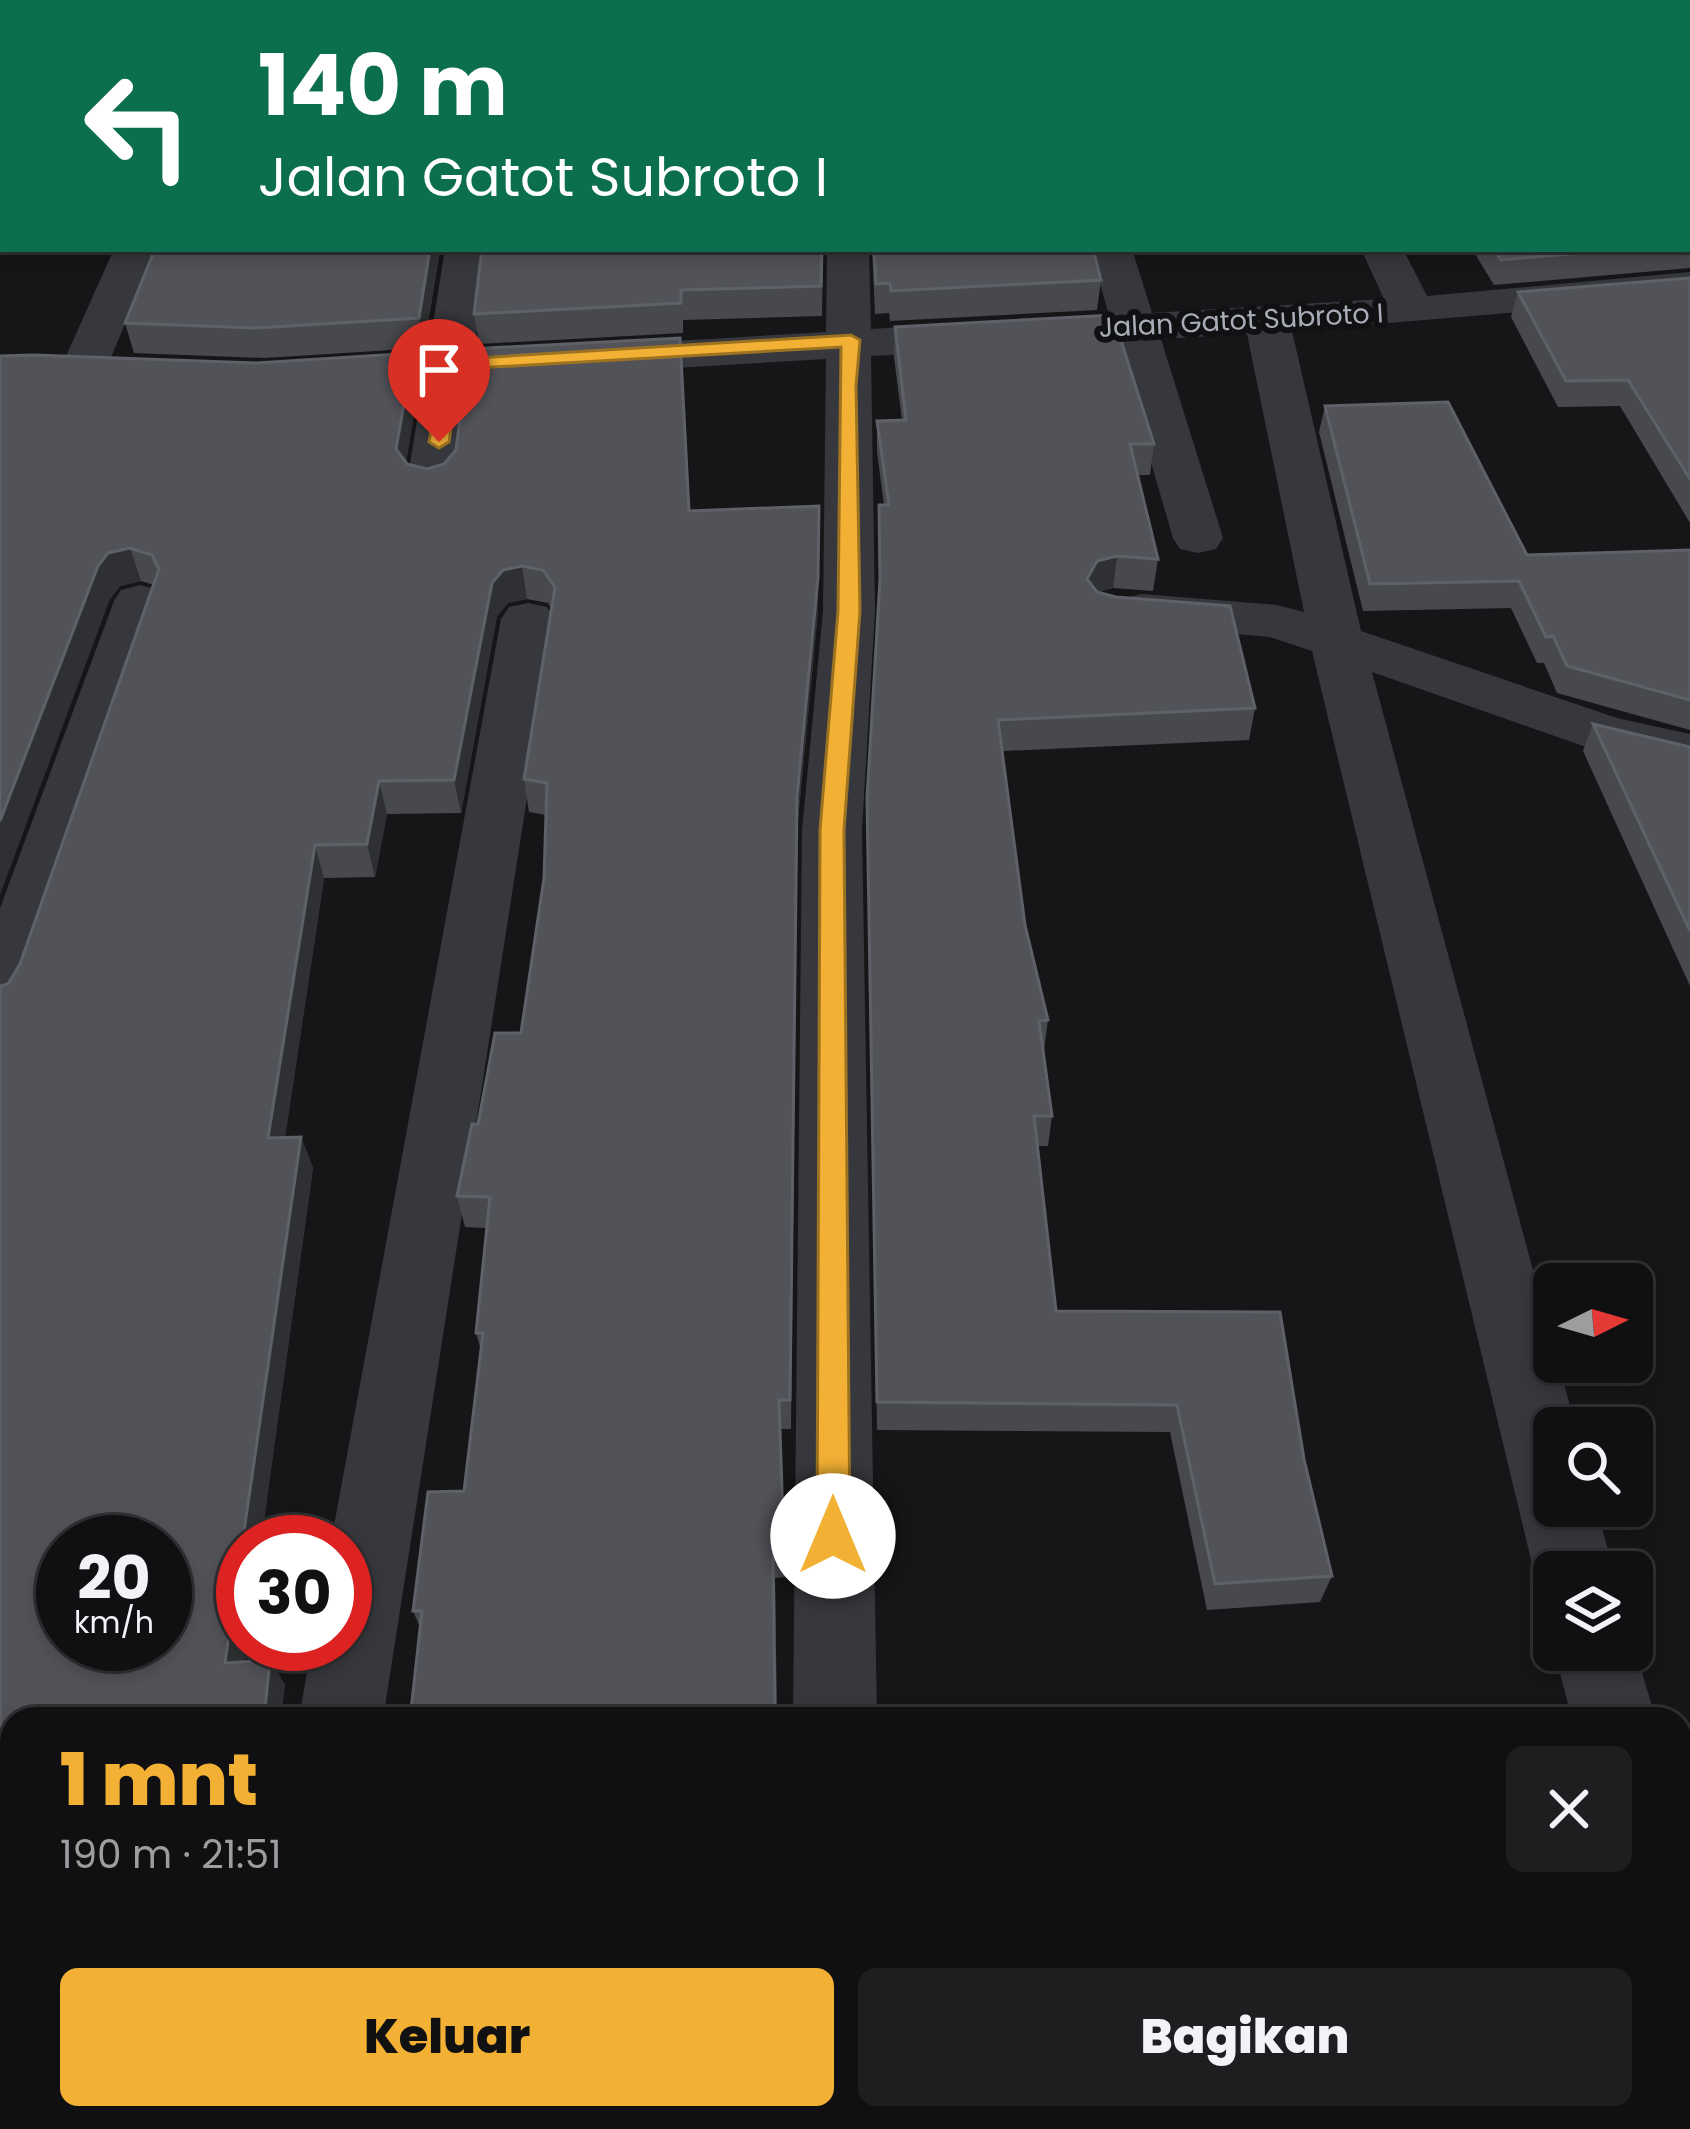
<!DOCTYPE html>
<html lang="id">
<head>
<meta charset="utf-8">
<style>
	:root { --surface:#101012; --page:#1e1e20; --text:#f1f3f6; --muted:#9c9d9f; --line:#303032; --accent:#f2b134 }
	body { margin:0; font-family:Poppins,sans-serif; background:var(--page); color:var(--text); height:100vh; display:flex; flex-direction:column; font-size:45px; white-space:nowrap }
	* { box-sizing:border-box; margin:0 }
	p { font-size:39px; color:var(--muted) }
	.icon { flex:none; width:66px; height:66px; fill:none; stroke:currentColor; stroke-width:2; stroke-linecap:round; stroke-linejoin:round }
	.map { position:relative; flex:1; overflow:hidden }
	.side { position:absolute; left:0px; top:1707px; width:1692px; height:423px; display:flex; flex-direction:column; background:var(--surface); border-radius:36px 36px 0 0; box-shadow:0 6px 18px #0003,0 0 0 3px var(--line) }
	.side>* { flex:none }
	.top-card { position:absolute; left:0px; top:0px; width:1692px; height:252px; box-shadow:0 6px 18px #0003,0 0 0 3px var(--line); background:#0b6e4f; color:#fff; overflow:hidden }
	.needle { width:78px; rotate:85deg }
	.buttons { position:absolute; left:1533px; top:1263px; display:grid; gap:24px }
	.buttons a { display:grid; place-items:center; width:120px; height:120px; border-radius:18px; background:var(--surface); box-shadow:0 6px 18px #0003,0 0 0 3px var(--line); font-size:60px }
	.speed { position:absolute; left:36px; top:1515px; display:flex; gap:24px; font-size:60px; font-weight:700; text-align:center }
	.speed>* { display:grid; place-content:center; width:156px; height:156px; border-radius:50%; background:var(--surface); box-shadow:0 6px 18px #0003,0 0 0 3px var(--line); line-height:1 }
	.speed small { font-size:30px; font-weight:400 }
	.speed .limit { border:18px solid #d22; background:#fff; color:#111 }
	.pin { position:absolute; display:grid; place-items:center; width:102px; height:102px; color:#fff; margin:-123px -51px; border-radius:50% 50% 50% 0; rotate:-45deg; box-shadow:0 0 12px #0007 }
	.pin .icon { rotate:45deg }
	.me { position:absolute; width:132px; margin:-66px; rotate:0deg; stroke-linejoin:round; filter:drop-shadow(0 0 9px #0008) }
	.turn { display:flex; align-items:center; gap:42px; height:252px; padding:0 60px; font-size:54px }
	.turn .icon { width:156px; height:156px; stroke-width:2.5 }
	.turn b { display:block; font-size:84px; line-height:102px }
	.round { display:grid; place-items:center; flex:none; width:126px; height:126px; border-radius:18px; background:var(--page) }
	.summary { display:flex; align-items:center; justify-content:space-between; height:204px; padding:0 60px }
	h1 { font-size:72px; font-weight:800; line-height:90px; color:var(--accent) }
	.primary-button { display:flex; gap:24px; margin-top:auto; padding:24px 60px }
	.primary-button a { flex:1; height:138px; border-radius:18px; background:var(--accent); color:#111; font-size:48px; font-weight:800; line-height:138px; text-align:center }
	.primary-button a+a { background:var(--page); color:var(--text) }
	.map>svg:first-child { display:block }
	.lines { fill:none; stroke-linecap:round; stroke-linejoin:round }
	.minor { fill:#37383d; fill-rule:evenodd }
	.wall { fill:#47494d }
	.shaded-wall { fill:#2f3033 }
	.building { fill:#525359; stroke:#5f6168; stroke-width:3; fill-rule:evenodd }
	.route { fill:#f2b134; stroke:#9d7322; stroke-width:3 }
	.labels { text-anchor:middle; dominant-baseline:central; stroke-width:12; stroke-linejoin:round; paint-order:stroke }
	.far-street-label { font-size:27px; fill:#a8adb8; stroke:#111113 }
</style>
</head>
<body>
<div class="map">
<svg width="1690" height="2129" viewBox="0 0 1690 2129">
	<rect width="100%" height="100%" fill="#161618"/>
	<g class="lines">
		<!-- minor -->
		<g class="minor">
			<path d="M1028,0H1064L1065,3H1029Z"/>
			<path d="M1243,0H1279L1280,3H1244Z"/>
			<path d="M1383,0H1419L1420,3H1384Z"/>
			<path d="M114,249H156L105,372L98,382L82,386L66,382L59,372Z"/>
			<path d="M445,249H487L474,353L826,332L827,249H869L871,329L1109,315L1090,249H1132L1152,313L1384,299L1361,249H1403L1427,296L1690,272V298L1292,331L1361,631L1617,718L1690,734V772L1586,747L1372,672L1554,1348V1362H1558L1576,1428H1554V1506H1596L1614,1572H1554V1602L1545,1599L1534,1572L1312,651L1270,637L1141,626L1122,621L1115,610L1122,599L1141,594L1277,605L1304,612L1247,334L1161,339L1223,538L1216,549L1198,553L1180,549L1173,538L1116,342L871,356L875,611L862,830L877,1719H793L802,830L823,611L826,359L470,380L457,482L449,492L432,497L415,492L407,482L423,383L327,389L311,385L304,375L311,365L327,361L428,355Z"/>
			<path d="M140,585L159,590L166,601L32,995L23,1012L0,1019V908L114,601L121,590Z"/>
			<path d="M528,603L547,607L555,619L383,1719H299L312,1644H345V1542H331L501,619L509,607Z"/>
			<path d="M1632,1640L1656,1719H1572L1554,1650V1649L1632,1650Z"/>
			<path d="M229,2118H325L323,2129H227Z"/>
			<rect x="795" y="2118" width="96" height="11"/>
		</g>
	</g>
	<!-- wall -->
	<g class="wall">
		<path d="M0,0L3,3V240H0Z"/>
		<path d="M1426,0H1690V268L1494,285L1472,249H1689V3H1428Z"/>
		<path d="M440,249L424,348L264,358L134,353L125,323Z"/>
		<path d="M823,249L822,316L683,320V333L479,344L474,314Z"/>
		<path d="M872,249H1093L1101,280L1097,310L890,321L889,313L875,314Z"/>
		<path d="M1690,278V523L1620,406L1558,407L1511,317L1518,292Z"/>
		<path d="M895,327L1154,444L1150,475H1137L1158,559L1153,591L1113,588L1097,592L1255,708L1249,740L1002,751L1025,925L1048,1020L1044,1051L1052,1116L1048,1146H1037L1056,1311L1304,1459L1332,1576L1320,1602L1207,1610L1170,1432L877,1430L867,798L879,593V505H884L877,452V421L902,420L894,357Z"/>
		<path d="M413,353L419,385L406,462L407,464L427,469L689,511L818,611L797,830L791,1429H780L785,1577L775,1578L777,1719H410L420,1627L413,1611L464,1491L481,1350L476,1333L487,1228L465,1227L457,1196L478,1124L521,1033L544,878L546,815L529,812L524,779L551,608L548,603L527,599L508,603L497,616L461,813L387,814L375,877L324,878L285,1137H301L313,1168L244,1662L270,1660L285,1685L12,1719V1791L0,1792V986L8,984L20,964L154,585L141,581L120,586L110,599L0,356L256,363Z"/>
		<path d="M1325,406L1527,555L1690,550V730L1557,693L1544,663H1537L1511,608L1363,611L1319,432Z"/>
		<path d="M1593,724L1690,747V986L1583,751Z"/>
		<path d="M1686,1846H1690V2021H1680V1852Z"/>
		<path d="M0,1895H12V2000L0,2001Z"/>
	</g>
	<!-- shaded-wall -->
	<g class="shaded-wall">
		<path d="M430,249H440L424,348L419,318Z"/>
		<path d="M413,353L419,385L403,481L396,449Z"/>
		<path d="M819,506L818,611L797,830L791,1429L797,797Z"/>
		<path d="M130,548L141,581L120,586L110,599L0,895V821L98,566L108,553Z"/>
		<path d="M1117,556L1113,588L1093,593L1087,579L1097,561Z"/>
		<path d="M522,566L527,599L508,603L497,616L461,813L454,780L492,583L503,570Z"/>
		<path d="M379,781L387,814L375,877L367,844Z"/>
		<path d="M315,845L324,878L280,1170L268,1138Z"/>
		<path d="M301,1137L313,1168L261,1542H243V1644H247L241,1689L225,1663Z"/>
		<path d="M773,1550L775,1578L777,1719H776Z"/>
		<path d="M270,1660L285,1685L281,1719H264Z"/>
		<path d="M146,2118H170L167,2129H143Z"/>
	</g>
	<!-- building -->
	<g class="building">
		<path d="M0,0H1032L1033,3H3V210H0Z"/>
		<path d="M1445,0H1690V243L1689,3H1446Z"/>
		<path d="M155,249H430L419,318L256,328L125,323Z"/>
		<path d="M482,249H822L821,286L681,290V303L474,314Z"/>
		<path d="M874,249H1093L1101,280L891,291L890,283L876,284Z"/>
		<path d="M1494,249H1625L1501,260Z"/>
		<path d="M1690,278V479L1628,380L1566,381L1518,292Z"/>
		<path d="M1113,315L1154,444H1130L1158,559L1117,556L1097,561L1087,579L1097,592L1116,597L1230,606L1255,708L998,720L1025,925L1048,1020L1039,1021L1052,1116H1034L1056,1311L1280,1312L1304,1459L1332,1576L1215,1584L1177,1405L877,1402L867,798L880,579L879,505H889L877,421L906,420L895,327Z"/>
		<path d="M680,338L689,511L819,506L818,578L797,797L790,1400H779L784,1550H773L775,1710L576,1717V1719H410L422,1611H413L428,1492L464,1491L483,1333H476L490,1197L457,1196L472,1124H478L495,1033H521L544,878L547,783L524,779L555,587L543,570L522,566L503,570L492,583L454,780L379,781L367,844L315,845L268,1138L301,1137L225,1663L270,1660L264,1719H12V1766L0,1767V986L8,984L20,964L159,569L152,555L130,548L108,553L98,566L0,821V356L34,355L256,363L413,353L396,449L407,464L427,469L444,464L456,450L469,349ZM63,1542H165V1644H63Z"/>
		<path d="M1448,402L1527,555L1690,550V700L1567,666L1553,636L1546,637L1519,581L1370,584L1325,406Z"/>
		<path d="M1593,724L1690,747V931Z"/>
		<rect x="1680" y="1878" width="10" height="121"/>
		<rect x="0" y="1895" width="12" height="85"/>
		<path d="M18,2118H146L143,2129H15Z"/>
		<path d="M326,2118H755L756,2129H324Z"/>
		<path d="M945,2118H1637L1641,2129H946Z"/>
	</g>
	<!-- route -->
	<path class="route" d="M851,335L860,340L856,386L860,611L844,830L850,1536L845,1546L833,1551L821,1546L817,1536L820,830L838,611L841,347L460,369L449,442L439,448L429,442L445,360Z"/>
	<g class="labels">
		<!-- far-street labels -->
		<g class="far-street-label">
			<text transform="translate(1241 320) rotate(-3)">Jalan Gatot Subroto I</text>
		</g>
	</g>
</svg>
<div class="buttons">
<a><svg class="needle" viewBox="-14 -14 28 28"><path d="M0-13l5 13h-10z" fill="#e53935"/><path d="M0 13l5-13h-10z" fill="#9c9d9f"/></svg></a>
<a><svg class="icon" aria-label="search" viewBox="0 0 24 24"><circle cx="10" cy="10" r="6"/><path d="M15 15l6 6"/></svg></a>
<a><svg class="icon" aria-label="layers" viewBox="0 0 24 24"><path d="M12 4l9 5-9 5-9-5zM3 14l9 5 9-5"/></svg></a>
</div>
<div class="speed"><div>20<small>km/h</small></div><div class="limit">30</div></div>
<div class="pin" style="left:439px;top:442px;background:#d93025"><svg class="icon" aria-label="arrive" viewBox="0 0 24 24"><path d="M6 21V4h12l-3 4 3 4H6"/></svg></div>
<svg class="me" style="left:833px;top:1536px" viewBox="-20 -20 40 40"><circle r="19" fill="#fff"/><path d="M0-13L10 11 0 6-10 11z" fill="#f2b134"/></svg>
<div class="top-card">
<div class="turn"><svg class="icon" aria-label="left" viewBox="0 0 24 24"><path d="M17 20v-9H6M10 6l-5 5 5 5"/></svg><div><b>140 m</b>Jalan Gatot Subroto I</div></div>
</div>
<section class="side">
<div class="summary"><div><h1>1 mnt</h1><p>190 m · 21:51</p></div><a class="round"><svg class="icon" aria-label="close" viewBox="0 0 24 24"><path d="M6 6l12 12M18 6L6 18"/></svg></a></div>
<div class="primary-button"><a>Keluar</a><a>Bagikan</a></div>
</section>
</div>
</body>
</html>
